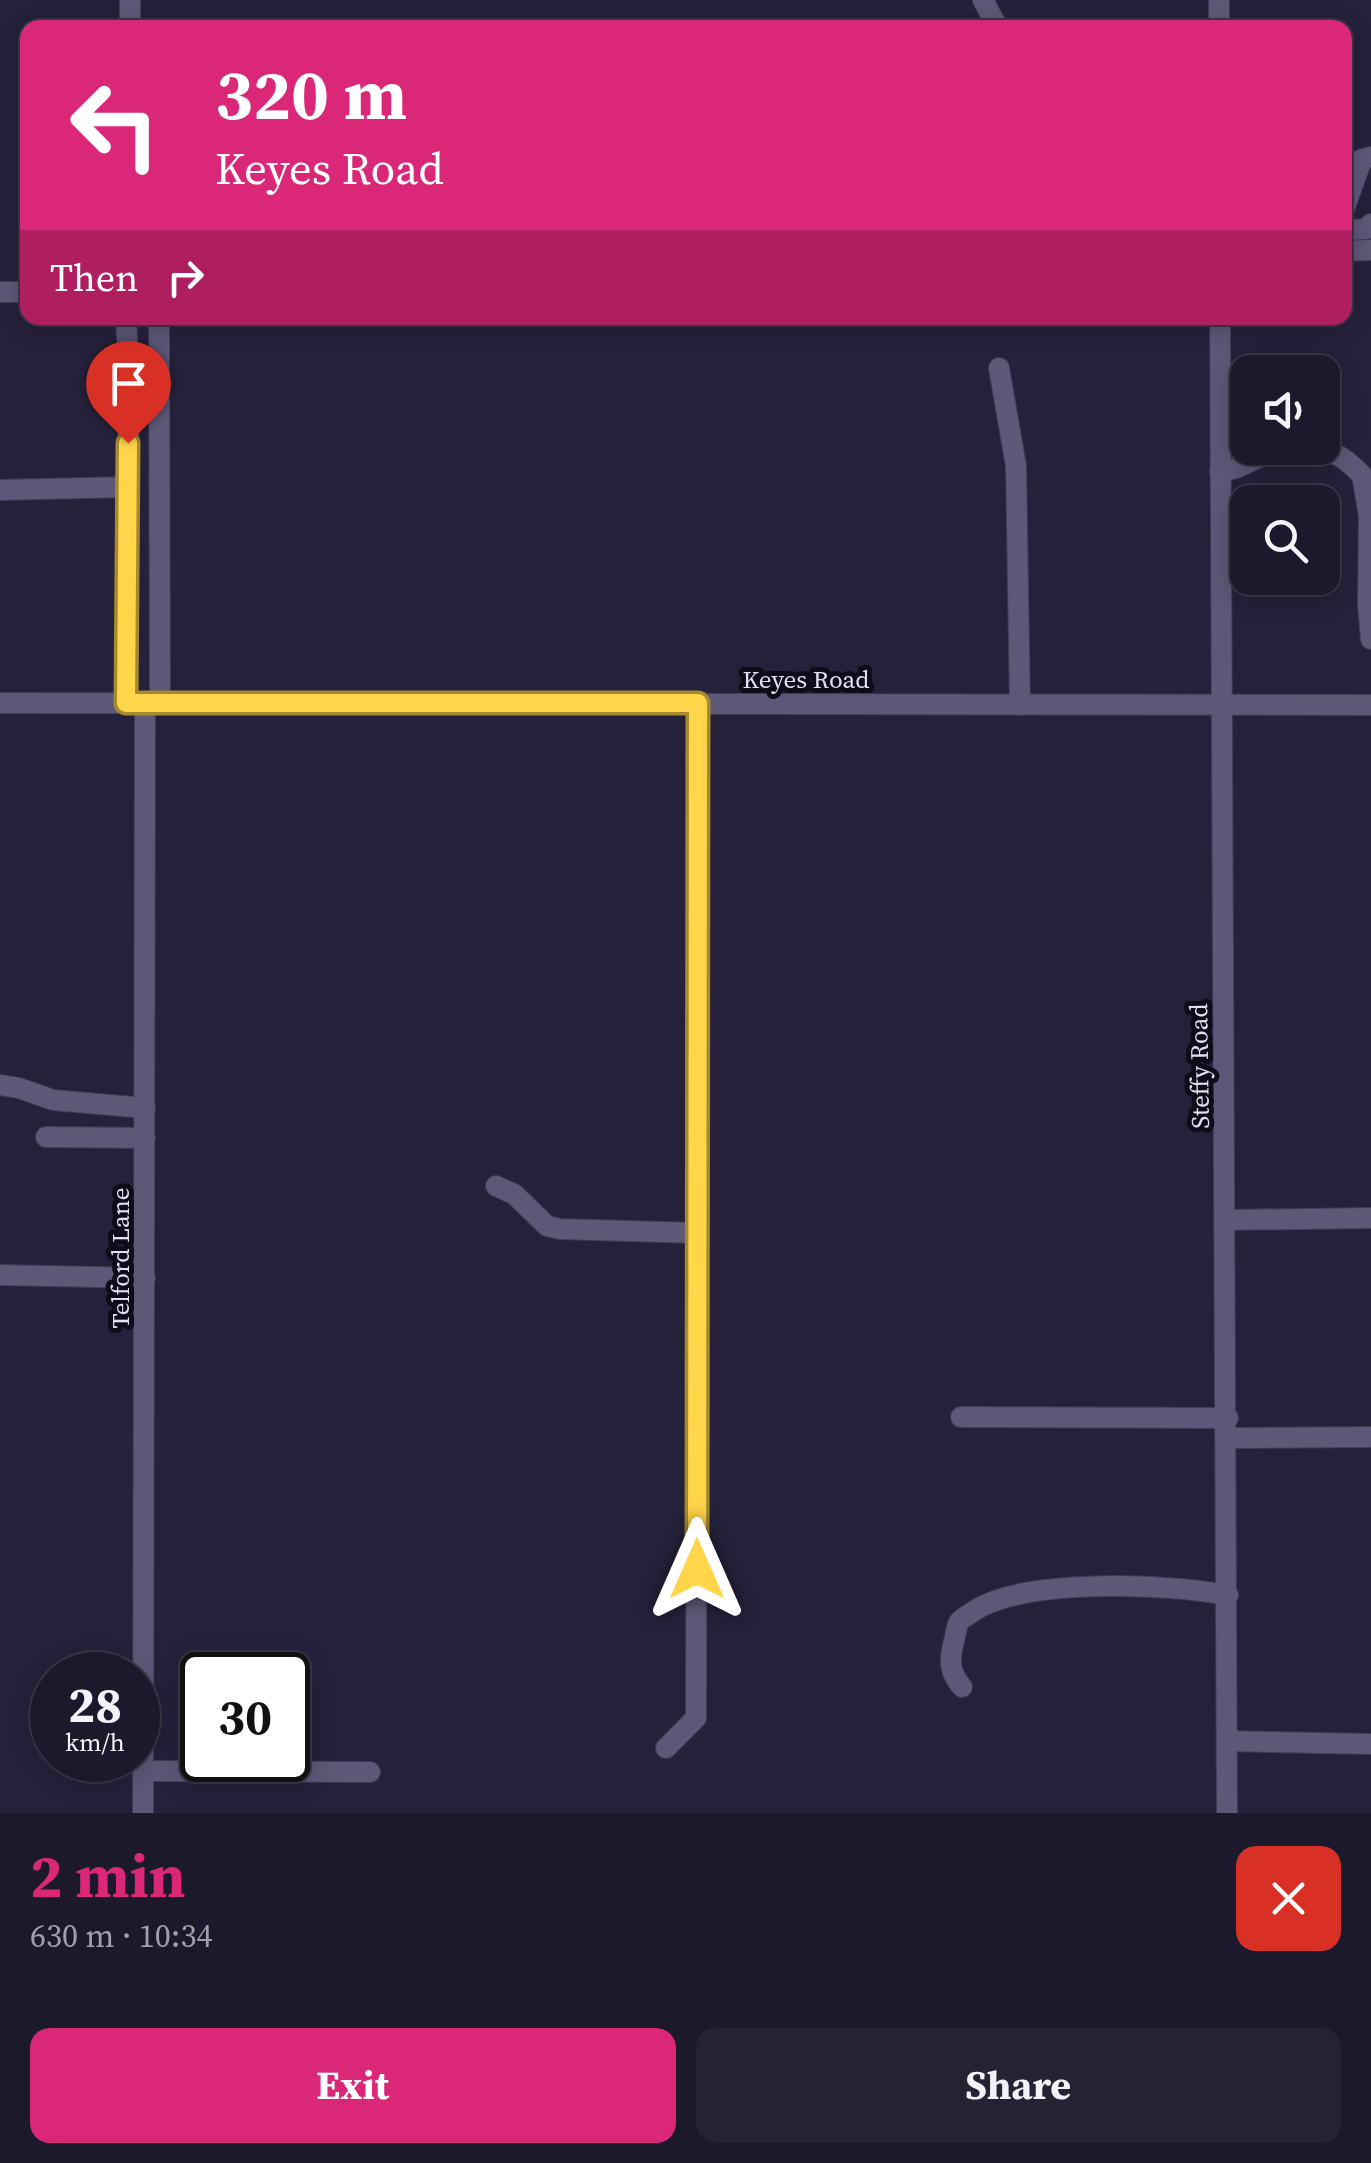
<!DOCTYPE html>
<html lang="en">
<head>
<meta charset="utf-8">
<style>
	:root { --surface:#1c192c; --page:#252234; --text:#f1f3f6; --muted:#a0a0a9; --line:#3a3848; --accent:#db2777 }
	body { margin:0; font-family:"Source Serif 4",serif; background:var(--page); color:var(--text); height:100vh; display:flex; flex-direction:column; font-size:38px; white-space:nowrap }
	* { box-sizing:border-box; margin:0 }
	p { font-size:32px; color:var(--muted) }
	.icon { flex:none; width:55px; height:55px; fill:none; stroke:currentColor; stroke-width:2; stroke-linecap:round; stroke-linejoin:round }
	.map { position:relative; height:1813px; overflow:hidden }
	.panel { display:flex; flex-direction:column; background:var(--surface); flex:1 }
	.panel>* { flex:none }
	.guide { position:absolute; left:20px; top:20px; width:1332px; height:305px; border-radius:20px; box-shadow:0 5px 25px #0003,0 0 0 2px var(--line); background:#db2777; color:#fff; overflow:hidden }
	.tools { position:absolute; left:1230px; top:355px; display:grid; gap:20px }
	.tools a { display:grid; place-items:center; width:110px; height:110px; border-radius:20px; background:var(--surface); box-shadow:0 5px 25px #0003,0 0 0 2px var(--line); font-size:50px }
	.speed { position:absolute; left:30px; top:1652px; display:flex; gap:20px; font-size:50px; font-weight:700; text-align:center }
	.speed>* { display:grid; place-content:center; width:130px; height:130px; border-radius:50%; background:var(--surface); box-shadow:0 5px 25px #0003,0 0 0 2px var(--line); line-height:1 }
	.speed small { font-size:25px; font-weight:400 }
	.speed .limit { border:5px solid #111; border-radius:15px; background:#fff; color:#111 }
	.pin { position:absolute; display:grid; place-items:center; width:85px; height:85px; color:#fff; margin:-102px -42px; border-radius:50% 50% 50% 0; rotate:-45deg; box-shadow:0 0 10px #0007 }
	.pin .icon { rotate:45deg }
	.me { position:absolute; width:110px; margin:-55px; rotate:0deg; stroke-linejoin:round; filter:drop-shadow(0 0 8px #0008) }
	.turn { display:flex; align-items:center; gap:35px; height:210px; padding:0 30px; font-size:45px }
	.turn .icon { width:130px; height:130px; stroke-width:2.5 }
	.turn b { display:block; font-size:70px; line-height:85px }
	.then { display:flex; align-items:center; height:95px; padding:0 30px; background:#0003; gap:20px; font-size:38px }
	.round { display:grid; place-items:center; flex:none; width:105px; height:105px; border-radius:20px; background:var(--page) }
	.overview { display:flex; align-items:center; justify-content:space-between; height:170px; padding:0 30px }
	h1 { font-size:60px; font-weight:700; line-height:75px; color:var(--accent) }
	.action { display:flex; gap:20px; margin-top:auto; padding:20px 30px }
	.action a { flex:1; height:115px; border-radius:20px; background:var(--accent); color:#fff; font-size:40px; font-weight:700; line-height:115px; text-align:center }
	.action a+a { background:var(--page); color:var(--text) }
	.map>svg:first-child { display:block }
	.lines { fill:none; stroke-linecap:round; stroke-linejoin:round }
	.minor-casing { stroke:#413c54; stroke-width:22 }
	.minor { stroke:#5c5877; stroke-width:20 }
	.route-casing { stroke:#a68a30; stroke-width:25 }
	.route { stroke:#ffd54a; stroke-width:18 }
	.labels { text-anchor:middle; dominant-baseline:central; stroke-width:10; stroke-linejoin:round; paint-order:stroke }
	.street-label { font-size:25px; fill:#e1dff1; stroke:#0e0c18 }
</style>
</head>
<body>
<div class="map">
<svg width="1371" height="1813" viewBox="0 0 1371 1813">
	<rect width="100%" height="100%" fill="#25213b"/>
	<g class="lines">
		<!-- minor casing -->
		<g class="minor-casing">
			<g id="minor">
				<path d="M983,0L998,28"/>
				<path d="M1219,0V28"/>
				<path d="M130,28V0"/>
				<path d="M1345,207L1362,159L1371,157"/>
				<path d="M1345,230L1366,229L1371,224"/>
				<path d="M1345,251L1371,250"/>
				<path d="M0,292H28"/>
				<path d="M159,318L160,704"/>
				<path d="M1220,318C1220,816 1229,1314 1227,1813"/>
				<path d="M999,368L1016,466L1020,705"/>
				<path d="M1220,471C1238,470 1242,465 1258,458C1280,448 1313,446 1337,455C1346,459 1355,468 1362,475L1369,516L1368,604L1371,639"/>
				<path d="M0,490L128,487"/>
				<path d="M0,703L1371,705"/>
				<path d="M126,703L129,379L126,318"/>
				<path d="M0,1085L19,1088L53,1100L145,1108"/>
				<path d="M46,1137L145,1138"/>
				<path d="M496,1186L514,1194L547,1226L560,1229L697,1233"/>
				<path d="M1226,1220L1371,1218"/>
				<path d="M0,1275L145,1278"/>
				<path d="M961,1417L1228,1418"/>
				<path d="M1228,1438L1371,1437"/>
				<path d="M962,1687C950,1673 949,1662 953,1645C955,1639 956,1627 959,1622C962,1618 967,1616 971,1613C1019,1577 1169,1584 1228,1595"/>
				<path d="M1227,1741L1371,1744"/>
				<path d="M666,1748L696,1718L698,703"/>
				<path d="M143,1771L370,1772"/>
				<path d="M143,1813L145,704"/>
			</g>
		</g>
		<!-- minor -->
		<use href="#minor" class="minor"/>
	</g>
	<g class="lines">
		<!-- route casing -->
		<g class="route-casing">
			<path id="route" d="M128,443L126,703H698L697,1569"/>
		</g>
		<!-- route -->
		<use href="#route" class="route"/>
	</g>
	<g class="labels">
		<!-- street labels -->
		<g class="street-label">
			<text x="806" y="679">Keyes Road</text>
			<text transform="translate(1199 1066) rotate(-91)">Steffy Road</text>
			<text transform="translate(120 1258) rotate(-90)">Telford Lane</text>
		</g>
	</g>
</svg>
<div class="tools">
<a><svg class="icon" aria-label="sound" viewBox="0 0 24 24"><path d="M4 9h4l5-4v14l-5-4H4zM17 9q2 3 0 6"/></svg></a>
<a><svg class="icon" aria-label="search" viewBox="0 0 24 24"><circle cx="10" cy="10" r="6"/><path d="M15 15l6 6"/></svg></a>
</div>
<div class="speed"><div>28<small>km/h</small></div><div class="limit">30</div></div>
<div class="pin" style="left:128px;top:443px;background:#d93025"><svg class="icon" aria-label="arrive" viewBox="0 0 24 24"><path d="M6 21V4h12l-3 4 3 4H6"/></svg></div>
<svg class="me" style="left:697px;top:1569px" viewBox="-20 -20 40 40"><path d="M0-17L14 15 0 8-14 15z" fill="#ffd54a" stroke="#fff" stroke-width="4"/></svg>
<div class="guide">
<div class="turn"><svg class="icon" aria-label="left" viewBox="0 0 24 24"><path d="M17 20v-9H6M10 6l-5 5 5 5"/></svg><div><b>320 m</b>Keyes Road</div></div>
<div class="then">Then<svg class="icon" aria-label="right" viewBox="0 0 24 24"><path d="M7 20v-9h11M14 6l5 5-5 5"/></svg></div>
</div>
</div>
<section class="panel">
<div class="overview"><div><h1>2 min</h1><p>630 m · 10:34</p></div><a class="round" style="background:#d93025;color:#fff"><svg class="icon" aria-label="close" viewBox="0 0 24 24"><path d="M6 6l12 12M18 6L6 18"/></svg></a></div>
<div class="action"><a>Exit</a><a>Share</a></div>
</section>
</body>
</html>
